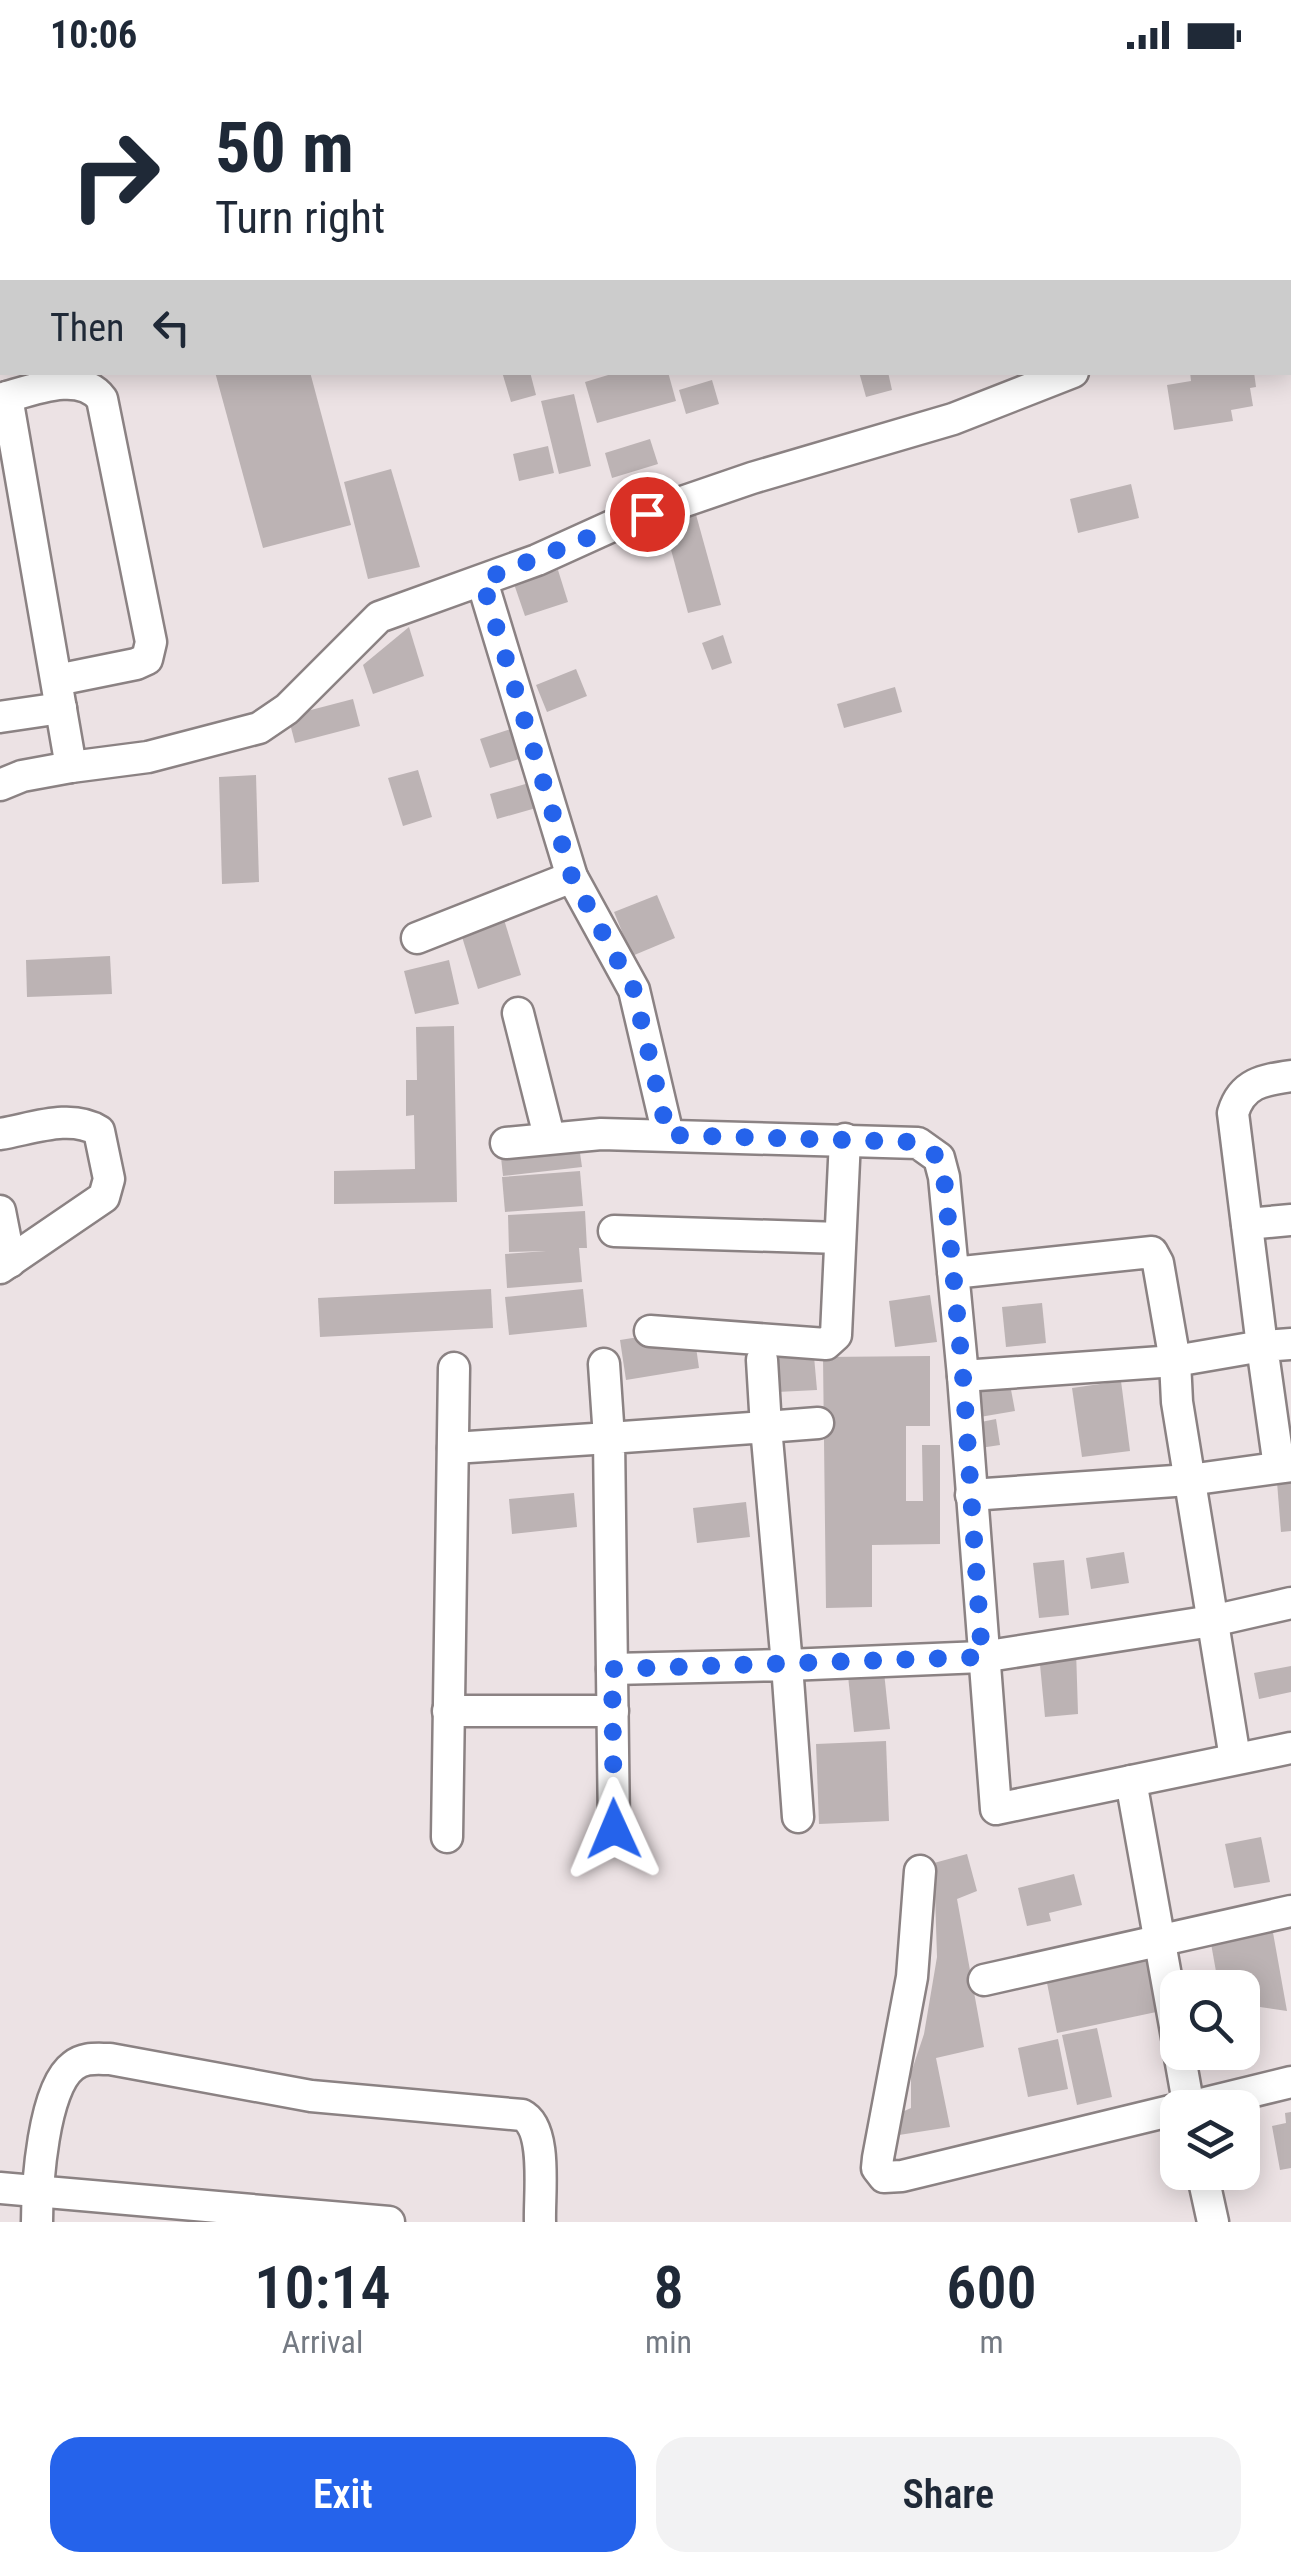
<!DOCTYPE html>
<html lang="en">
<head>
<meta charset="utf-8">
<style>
	:root { --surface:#fff; --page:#f2f2f3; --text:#1f2937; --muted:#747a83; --accent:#2563eb }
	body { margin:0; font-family:"Roboto Condensed",sans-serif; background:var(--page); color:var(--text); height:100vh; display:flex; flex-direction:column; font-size:38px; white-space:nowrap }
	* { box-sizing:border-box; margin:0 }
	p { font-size:32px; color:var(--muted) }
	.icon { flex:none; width:55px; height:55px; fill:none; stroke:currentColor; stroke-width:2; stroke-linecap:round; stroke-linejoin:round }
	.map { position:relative; height:2152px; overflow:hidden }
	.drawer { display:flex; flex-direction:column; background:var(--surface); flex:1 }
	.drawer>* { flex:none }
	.guide { position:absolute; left:0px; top:0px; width:1292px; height:305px; box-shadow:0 5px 25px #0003; background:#fff; color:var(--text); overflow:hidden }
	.controls { position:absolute; left:1160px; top:1900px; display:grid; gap:20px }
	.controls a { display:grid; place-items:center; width:100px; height:100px; border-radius:20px; background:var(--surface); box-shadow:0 5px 25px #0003; font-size:50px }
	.pin { position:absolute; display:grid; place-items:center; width:85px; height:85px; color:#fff; margin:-42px; border:5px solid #fff; border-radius:50%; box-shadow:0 2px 10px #0007 }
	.me { position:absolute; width:110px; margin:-55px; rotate:359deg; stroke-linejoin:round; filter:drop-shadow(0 0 8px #0008) }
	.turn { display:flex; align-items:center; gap:35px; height:210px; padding:0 50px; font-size:45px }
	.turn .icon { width:130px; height:130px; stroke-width:2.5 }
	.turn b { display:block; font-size:70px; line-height:85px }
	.then { display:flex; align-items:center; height:95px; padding:0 50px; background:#0003; gap:20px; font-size:38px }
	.eta { display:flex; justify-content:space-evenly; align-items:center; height:170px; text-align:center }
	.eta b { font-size:60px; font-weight:600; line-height:70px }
	.button { display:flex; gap:20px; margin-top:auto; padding:20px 50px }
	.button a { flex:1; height:115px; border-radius:30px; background:var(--accent); color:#fff; font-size:40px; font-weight:600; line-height:115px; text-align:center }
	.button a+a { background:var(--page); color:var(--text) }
	.status { display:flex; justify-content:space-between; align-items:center; height:70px; padding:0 50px; background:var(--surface); direction:ltr }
	.status svg { height:28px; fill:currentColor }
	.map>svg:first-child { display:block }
	.building { fill:#bcb3b4 }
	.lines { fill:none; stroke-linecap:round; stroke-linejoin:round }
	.minor-casing { stroke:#8b8283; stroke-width:35 }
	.minor { stroke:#fff; stroke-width:30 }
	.route { stroke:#2563eb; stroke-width:18; stroke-dasharray:0 32.4 }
</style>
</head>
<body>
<div class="status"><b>10:06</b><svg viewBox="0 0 49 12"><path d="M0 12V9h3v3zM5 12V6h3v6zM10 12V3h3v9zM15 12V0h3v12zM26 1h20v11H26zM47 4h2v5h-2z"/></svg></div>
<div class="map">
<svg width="1291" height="2152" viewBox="0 0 1291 2152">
	<rect width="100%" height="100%" fill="#ece2e4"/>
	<!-- building -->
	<g class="building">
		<path d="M215,302H310L351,455L263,478Z"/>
		<path d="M502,302H530L536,325L511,332Z"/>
		<path d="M618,302H668L676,331L597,353L585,312Z"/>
		<path d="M859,302H888L892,320L866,327Z"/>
		<path d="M1190,302H1254L1256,317L1250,318L1253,336L1231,340L1233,351L1174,360L1167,315L1191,311Z"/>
		<path d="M712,310L719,334L686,344L679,320Z"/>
		<path d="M574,324L591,396L559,404L541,331Z"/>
		<path d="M650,369L658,394L612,408L605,383Z"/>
		<path d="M548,376L554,403L519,411L513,384Z"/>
		<path d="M391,399L420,497L368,509L344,412Z"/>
		<path d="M1131,414L1139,448L1078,463L1070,429Z"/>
		<path d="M695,441L721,535L688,543L663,450Z"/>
		<path d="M558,500L568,532L525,546L514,514Z"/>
		<path d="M409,557L424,606L373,624L363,595Z"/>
		<path d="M723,565L732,593L712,600L702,573Z"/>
		<path d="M576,599L587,626L547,642L536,615Z"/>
		<path d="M895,617L902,642L844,658L837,634Z"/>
		<path d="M353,629L360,656L295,673L288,646Z"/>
		<path d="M514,658L532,685L490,698L480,669Z"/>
		<path d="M418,700L432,747L403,756L388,708Z"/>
		<path d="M256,705L259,812L222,814L219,707Z"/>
		<path d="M529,713L536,738L497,749L490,724Z"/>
		<path d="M657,825L675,868L632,886L614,842Z"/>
		<path d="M502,843L521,905L478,919L459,857Z"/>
		<path d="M110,886L112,924L27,927L26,890Z"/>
		<path d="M449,890L459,934L415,944L404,901Z"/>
		<path d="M454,956L457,1132L334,1134V1101L415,1099L414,1045L406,1046V1010H417L416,957Z"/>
		<path d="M578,1069L582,1097L503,1106L500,1078Z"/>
		<path d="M580,1101L583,1136L505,1142L502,1107Z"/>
		<path d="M585,1141L587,1178H579L582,1212L507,1218L505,1184L546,1181L509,1182L508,1145Z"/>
		<path d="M491,1219L493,1258L320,1267L318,1228Z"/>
		<path d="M583,1219L587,1257L509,1265L505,1227Z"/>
		<path d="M930,1225L937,1272L895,1277L889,1231Z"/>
		<path d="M1042,1233L1046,1273L1006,1277L1002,1237Z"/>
		<path d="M645,1266L695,1270L699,1298L626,1310L620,1270Z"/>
		<path d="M813,1275L817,1320L777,1322L774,1279Z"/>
		<path d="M930,1286V1356H906V1431H923L922,1375H940V1474L872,1475V1537L826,1538L823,1287Z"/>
		<path d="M1009,1309L1015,1341L974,1348L968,1316Z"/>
		<path d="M1121,1311L1130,1381L1082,1387L1072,1318Z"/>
		<path d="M996,1349L1000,1375L980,1378L976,1353Z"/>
		<path d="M1291,1410V1461L1281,1462L1277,1412Z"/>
		<path d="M574,1423L577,1457L512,1464L509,1429Z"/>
		<path d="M746,1432L750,1467L697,1473L693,1438Z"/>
		<path d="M1124,1482L1129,1513L1091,1519L1086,1488Z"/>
		<path d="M1064,1490L1069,1545L1039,1548L1033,1493Z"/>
		<path d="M1076,1580L1078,1644L1045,1647L1039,1584Z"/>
		<path d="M1291,1596V1622L1259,1629L1254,1603Z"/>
		<path d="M884,1602L890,1659L854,1662L848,1606Z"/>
		<path d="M886,1671L889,1751L819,1754L816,1674Z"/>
		<path d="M1261,1767L1270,1812L1234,1818L1225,1774Z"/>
		<path d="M967,1784L977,1821L957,1829L984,1977L936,1988L950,2057L899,2065L902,2042L911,2038V2003L924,1964L937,1887L934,1793Z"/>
		<path d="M1074,1804L1082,1835L1049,1843L1051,1851L1027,1856L1018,1818Z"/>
		<path d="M1272,1857L1287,1941L1253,1936L1250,1915L1235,1918L1233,1905L1217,1907L1210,1868Z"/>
		<path d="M1148,1881L1161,1941L1057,1963L1045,1903Z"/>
		<path d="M1097,1958L1112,2027L1077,2035L1062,1965Z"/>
		<path d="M1058,1969L1068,2019L1028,2027L1018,1978Z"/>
		<path d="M1291,2042V2098L1280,2100L1272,2056L1286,2053L1285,2043Z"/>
	</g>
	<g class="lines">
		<!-- minor casing -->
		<g class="minor-casing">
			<g id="minor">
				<path d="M374,0L375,2"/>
				<path d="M444,0L445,2"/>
				<path d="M746,0V2"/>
				<path d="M931,0L932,2"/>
				<path d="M1290,200H1291"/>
				<path d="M7,327L71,697"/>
				<path d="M0,329C30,321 80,299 102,329L151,572L147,589L136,594L57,610"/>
				<path d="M482,511L572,807L634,920L668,1065"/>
				<path d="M0,647L61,638"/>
				<path d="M0,715L22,706L71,697L148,687L259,658L287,639L379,547L537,490L612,456L752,408L953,349L1073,302"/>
				<path d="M417,868L572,807"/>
				<path d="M518,943L549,1066"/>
				<path d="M0,1064C31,1059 71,1043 99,1061L109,1109L104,1127L0,1198"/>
				<path d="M506,1073L601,1064L918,1073L939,1088L944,1107L963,1306L1175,1291L1158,1193L1152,1182L953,1203"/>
				<path d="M0,1141L10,1192"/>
				<path d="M1247,1154L1291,1150"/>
				<path d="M614,1161L840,1168"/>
				<path d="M650,1261L826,1274L836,1265L845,1069"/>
				<path d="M762,1290L766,1357L818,1353"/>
				<path d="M963,1306L996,1739L1291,1678"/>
				<path d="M453,1378L609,1368L604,1294"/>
				<path d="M1279,1397L1262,1276L1291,1274"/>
				<path d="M971,1425L1189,1410L1291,1396"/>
				<path d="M612,1599L787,1595L798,1747"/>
				<path d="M448,1641H613"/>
				<path d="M1235,1688L1177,1332L1175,1291L1262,1276L1233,1043C1242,1013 1263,1010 1291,1006"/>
				<path d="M1131,1711L1178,1973"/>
				<path d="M614,1759L609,1368L766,1357L787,1595L982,1587L1212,1551L1291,1533"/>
				<path d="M447,1767L454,1298"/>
				<path d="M920,1801L912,1907L878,2088L877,2098L884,2107L902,2106L1178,2039"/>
				<path d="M984,1910L1291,1841"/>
				<path d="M1179,1982L1189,2038"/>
				<path d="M1185,2038L1291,2012"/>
				<path d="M1202,2102L1213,2152"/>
				<path d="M0,2118L389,2152"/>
				<path d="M37,2152C37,2116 43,2018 73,1996C84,1987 96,1989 110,1989L311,2026L522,2045C548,2058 539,2124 540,2152"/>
			</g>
		</g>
		<!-- minor -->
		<use href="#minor" class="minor"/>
	</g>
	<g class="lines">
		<!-- route -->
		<path class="route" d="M614,1759L612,1599L982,1587L963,1306L944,1107L939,1088L918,1072L668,1065L634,920L572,807L482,510L647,444"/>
	</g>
</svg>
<div class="controls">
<a><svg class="icon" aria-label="search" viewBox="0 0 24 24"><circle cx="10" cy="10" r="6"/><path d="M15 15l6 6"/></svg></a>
<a><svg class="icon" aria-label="layers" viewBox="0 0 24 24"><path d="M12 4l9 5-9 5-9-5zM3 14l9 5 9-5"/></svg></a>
</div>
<div class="pin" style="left:647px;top:444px;background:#d93025"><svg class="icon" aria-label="arrive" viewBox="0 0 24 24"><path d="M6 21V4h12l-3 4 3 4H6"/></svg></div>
<svg class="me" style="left:614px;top:1759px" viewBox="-20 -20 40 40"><path d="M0-17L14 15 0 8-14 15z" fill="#2563eb" stroke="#fff" stroke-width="4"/></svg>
<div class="guide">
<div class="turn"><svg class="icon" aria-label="right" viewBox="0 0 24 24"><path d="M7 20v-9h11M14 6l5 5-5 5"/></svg><div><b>50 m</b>Turn right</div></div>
<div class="then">Then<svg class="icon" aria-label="left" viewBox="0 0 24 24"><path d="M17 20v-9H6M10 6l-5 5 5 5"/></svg></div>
</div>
</div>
<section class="drawer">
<div class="eta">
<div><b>10:14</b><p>Arrival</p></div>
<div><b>8</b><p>min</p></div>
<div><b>600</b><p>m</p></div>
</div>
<div class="button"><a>Exit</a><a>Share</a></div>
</section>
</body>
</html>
